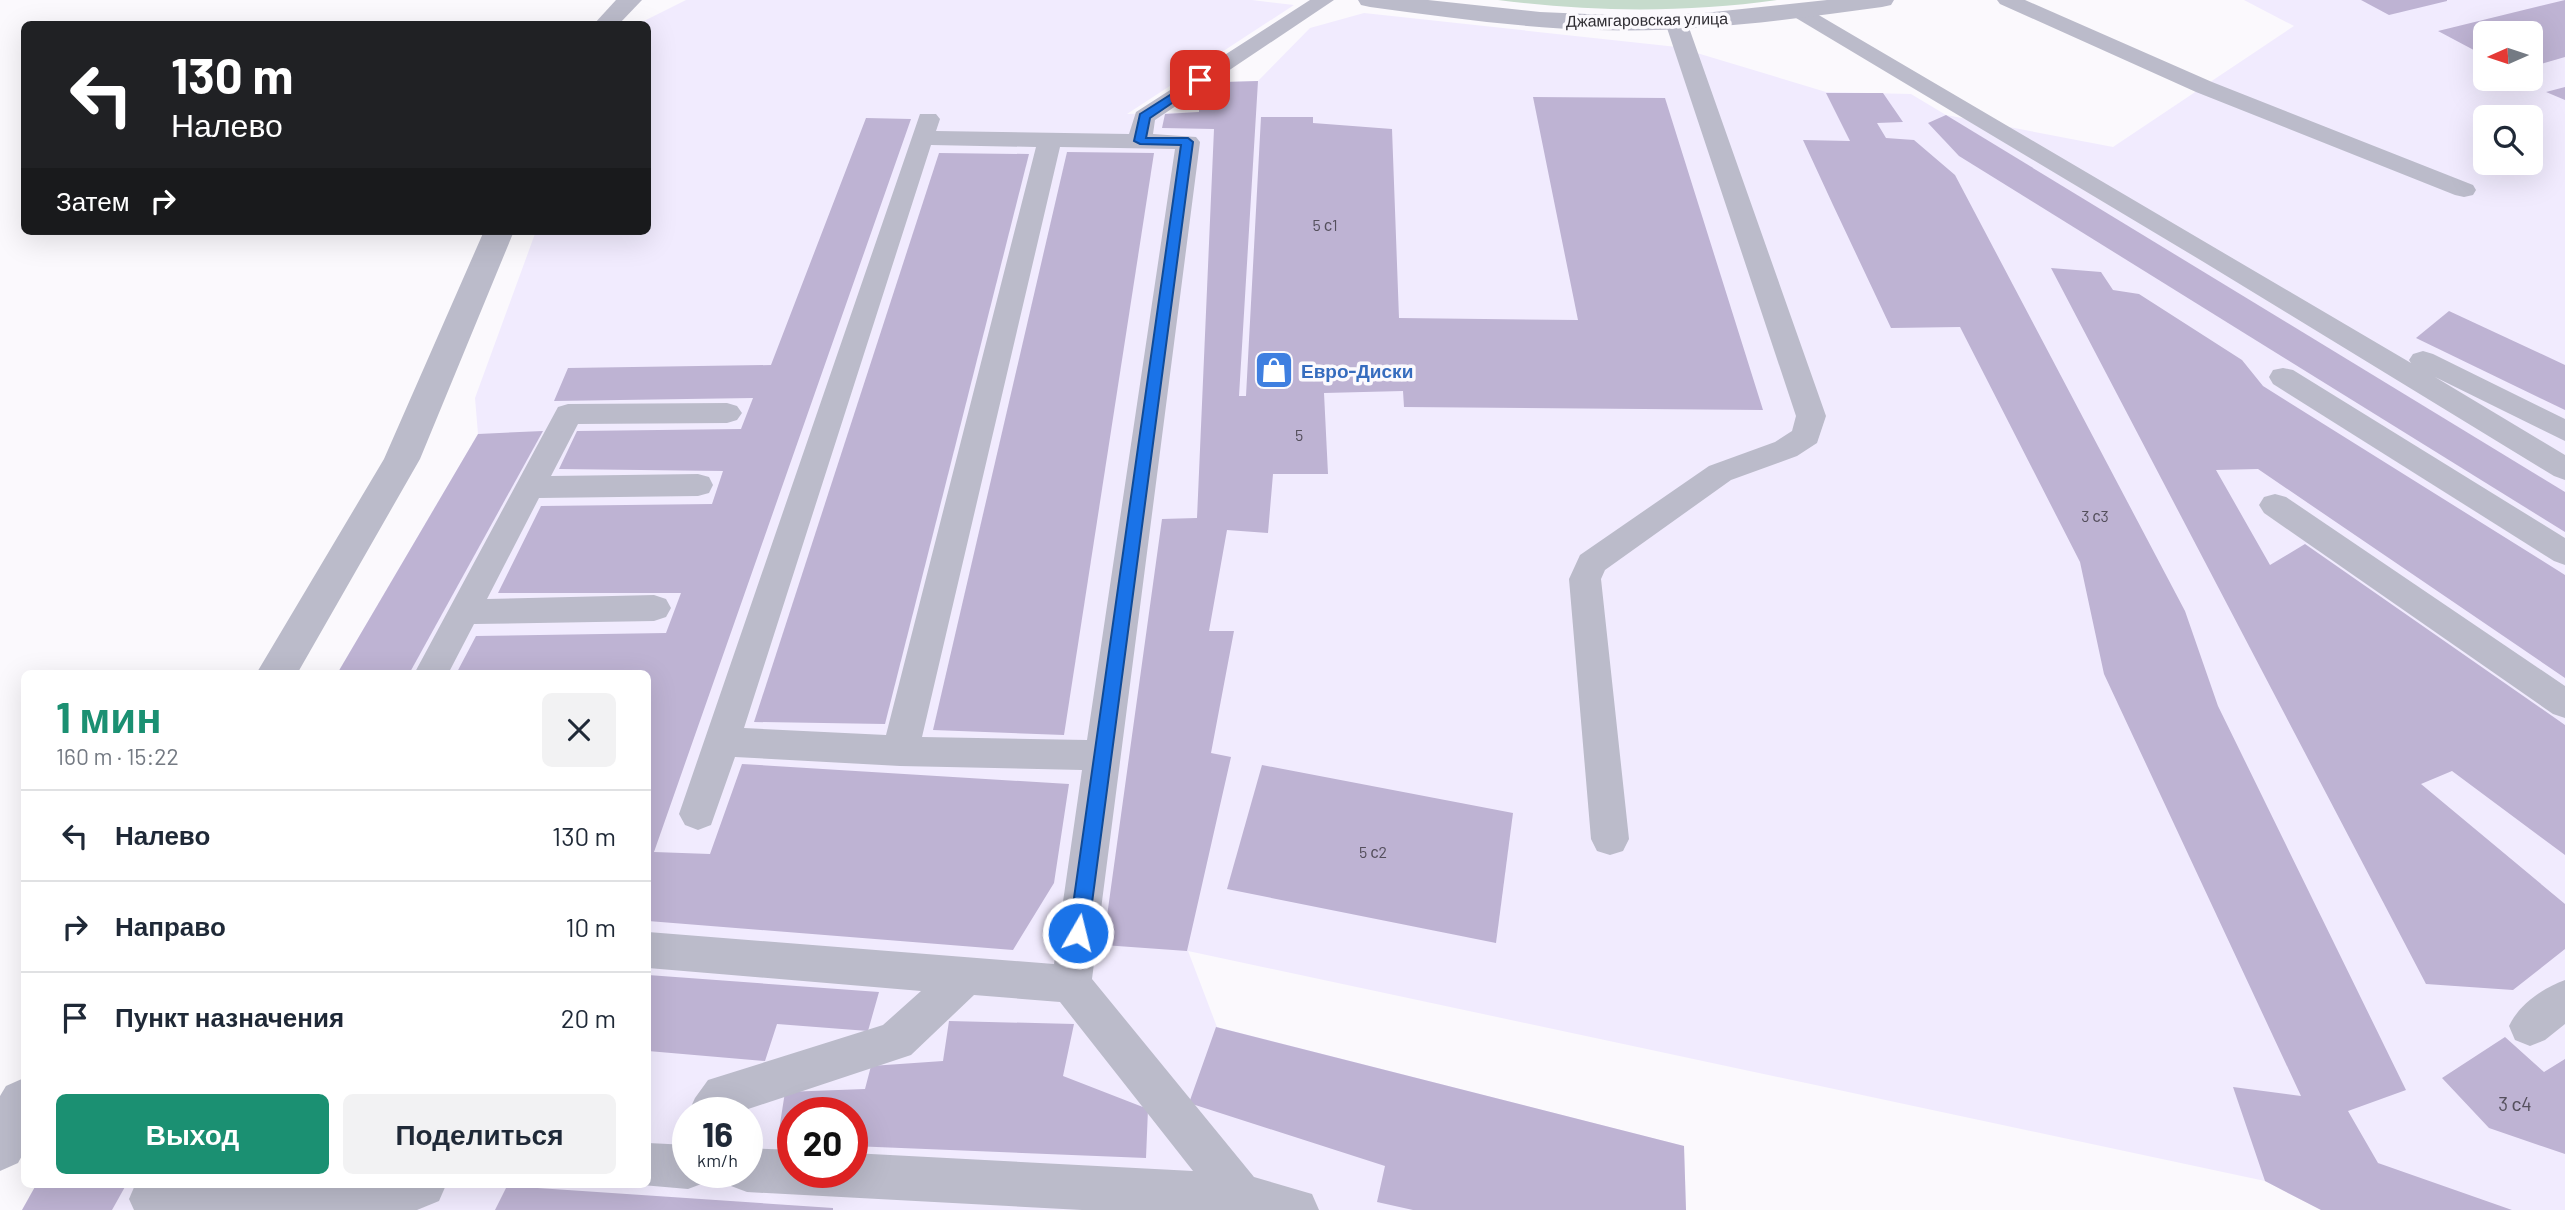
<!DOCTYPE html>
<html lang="ru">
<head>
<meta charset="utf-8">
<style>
	:root { --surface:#fff; --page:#f2f2f3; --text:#1f2937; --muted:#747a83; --line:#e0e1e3; --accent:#1b9072 }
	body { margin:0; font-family:Barlow,sans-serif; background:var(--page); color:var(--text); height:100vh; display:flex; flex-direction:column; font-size:26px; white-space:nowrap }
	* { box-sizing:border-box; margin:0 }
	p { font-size:23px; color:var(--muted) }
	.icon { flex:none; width:38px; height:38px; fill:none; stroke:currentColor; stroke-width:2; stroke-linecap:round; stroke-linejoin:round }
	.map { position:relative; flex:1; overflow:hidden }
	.details { position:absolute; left:21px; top:670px; width:630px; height:518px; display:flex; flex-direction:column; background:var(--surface); border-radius:10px; box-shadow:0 7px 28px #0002 }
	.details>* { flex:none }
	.banner { position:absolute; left:21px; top:21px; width:630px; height:214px; border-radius:10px; box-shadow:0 7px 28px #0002; background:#202124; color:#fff; overflow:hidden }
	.needle { width:46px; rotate:267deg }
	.fabs { position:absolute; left:2473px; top:21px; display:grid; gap:14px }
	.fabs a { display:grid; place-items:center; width:70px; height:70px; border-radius:10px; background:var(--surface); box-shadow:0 7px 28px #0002; font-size:35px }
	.speed { position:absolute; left:672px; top:1097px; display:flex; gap:14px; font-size:35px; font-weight:700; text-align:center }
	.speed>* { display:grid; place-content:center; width:91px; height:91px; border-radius:50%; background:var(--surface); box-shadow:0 7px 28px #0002; line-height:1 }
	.speed small { font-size:18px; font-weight:400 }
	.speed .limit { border:10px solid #d22; background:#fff; color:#111 }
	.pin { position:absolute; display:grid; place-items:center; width:60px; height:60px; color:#fff; margin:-30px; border-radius:14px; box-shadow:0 4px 10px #0006 }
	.me { position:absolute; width:77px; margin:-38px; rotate:8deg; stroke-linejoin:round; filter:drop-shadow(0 0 5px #0008) }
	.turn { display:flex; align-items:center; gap:24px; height:147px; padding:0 35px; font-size:32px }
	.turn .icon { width:91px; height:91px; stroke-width:2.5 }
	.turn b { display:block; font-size:49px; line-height:60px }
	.then { display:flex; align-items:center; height:66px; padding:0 35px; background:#0003; gap:14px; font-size:26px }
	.round { display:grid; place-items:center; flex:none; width:74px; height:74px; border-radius:10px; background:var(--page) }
	.overview { display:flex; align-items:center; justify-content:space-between; height:119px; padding:0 35px }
	h1 { font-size:42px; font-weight:700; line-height:52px; color:var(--accent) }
	.cta { display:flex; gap:14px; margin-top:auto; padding:14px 35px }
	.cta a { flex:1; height:80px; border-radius:10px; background:var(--accent); color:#fff; font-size:28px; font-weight:700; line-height:80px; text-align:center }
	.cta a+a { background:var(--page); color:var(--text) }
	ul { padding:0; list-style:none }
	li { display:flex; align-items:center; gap:21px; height:91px; padding:0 35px; border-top:2px solid var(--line) }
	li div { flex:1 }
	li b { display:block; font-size:26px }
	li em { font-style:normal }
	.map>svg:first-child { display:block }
	.built { fill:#f1ebfe; fill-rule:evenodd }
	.green { fill:#c6dbcc }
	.building { fill:#beb3d3 }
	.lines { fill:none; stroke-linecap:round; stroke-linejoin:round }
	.lane { fill:#bbbbca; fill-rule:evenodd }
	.street { fill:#bbbbca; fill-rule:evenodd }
	.route { fill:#1a73e8; stroke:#114b97; stroke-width:2 }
	.labels { text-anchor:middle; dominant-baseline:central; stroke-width:7; stroke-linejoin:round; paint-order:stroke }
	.far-street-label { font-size:16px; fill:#302e34; stroke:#fbf9fd }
	.number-label { font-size:16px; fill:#544f5c }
	.shop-label { font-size:19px; font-weight:bold; fill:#366cbe; stroke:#fbf9fd; text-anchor:start }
	.near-number-label { font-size:19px; fill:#544f5c }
</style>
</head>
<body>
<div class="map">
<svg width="2565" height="1210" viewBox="0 0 2565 1210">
	<rect width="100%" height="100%" fill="#fbf9fd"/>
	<!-- built -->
	<path class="built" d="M686,0H1252L1294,5L1127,114L1199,112V100L1225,99L1224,82L1258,81L1310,28L1364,13L1677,47L1826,92L1911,94L1946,115L2113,147L2294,26L2244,0H2565V1210H2321L2265,1181L1188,951L1217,1027L1684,1146L1686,1210H22L36,1185H648V674H337L478,434L475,398L536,231H648V24H638ZM2485,33H2530V79H2485ZM2485,117H2530V163H2485ZM688,1113H747V1172H688ZM793,1113H852V1172H793Z"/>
	<!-- green -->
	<path class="green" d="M1498,0H1777C1685,13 1590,12 1498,0Z"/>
	<!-- building -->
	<g class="building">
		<path d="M2361,0H2447V1L2389,15Z"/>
		<path d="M2565,0V57L2530,67V33H2485V56L2438,31Z"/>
		<path d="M1258,81L1239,396H1246L1261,117H1313V123L1392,129L1399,318L1578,320L1533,97L1665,98L1763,410L1404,407L1403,391L1324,393L1328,474H1273L1268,533L1227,530L1209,631H1234L1211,753L1231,757L1187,951L1103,945L1162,519L1197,518L1214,129L1162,128L1165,114L1199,112V100H1225L1224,82Z"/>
		<path d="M2565,87V100L2546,92Z"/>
		<path d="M1826,93H1883L1903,122L1877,123L1886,138L1914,140L1955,175L2185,611L2218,706L2406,1090L2348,1111L2378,1163L2512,1210H2321L2265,1181L2233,1087L2301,1096L2104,674L2080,562L1960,327L1891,328L1833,205L1803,140L1850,141Z"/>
		<path d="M1946,115L2565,492V532L1959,156L1928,123Z"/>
		<path d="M866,118L911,119L654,852L710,854L742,764L1069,784L1054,883L1013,950L648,921V674H456L476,636L666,633L681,593H498L541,506L712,504L723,471L559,469L577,431L741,429L753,398L554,401L568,368L771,365Z"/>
		<path d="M1067,152L1154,153L1064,735L933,730Z"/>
		<path d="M939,153L1029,154L885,724L754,722Z"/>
		<path d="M2051,268L2101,272L2113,290L2139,294L2242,360L2263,386L2565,575V678L2258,469L2216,470L2270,565L2305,544L2565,725V855L2452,771L2421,784L2565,904V949L2513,990L2426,984Z"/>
		<path d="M2449,311L2565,365V410L2416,338Z"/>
		<path d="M543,431L409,674H337L478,434Z"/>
		<path d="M1262,765L1513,813L1496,943L1227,889Z"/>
		<path d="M648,975L879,992L868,1031L777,1024L765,1061L648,1051Z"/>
		<path d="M949,1021L1074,1024L1063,1076L1148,1109L1146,1158L852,1146V1113H793V1144L777,1143L785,1092L865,1089L871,1066L943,1061Z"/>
		<path d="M1216,1027L1684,1146L1686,1210H1413L1377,1202L1385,1166L1189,1103Z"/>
		<path d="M2505,1037L2544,1072L2565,1059V1154L2489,1128L2442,1078Z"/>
		<path d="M36,1185H126L112,1210H22Z"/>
		<path d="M507,1186L833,1208V1210H495Z"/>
	</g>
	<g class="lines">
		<!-- lane -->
		<g class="lane">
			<path d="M1310,0H1334L1155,120L1153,134L1196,137L1200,142L1092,979L1254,1177L1312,1194L1319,1210H1082L747,1192L731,1186L726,1172H747V1148L793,1150V1172H852V1153L1193,1171L1060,1002L974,995L911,1055L736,1113H688L695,1098L708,1080L883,1025L921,991L648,968V932L1054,964L1082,770L900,766L735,757L711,825L698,830L685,825L679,814L920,114H936L940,119L936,131L1129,134L1136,112ZM931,145L1036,147L886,735L744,728ZM1060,147L1175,149L1087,740L922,737Z"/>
			<path d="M1997,0H2025L2212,82L2473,185L2476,190L2473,195L2464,197L2455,195L2196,92L2000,4Z"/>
			<path d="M1798,5L1805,7L2411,363L2409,360L2413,354L2423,351L2433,354L2565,419V441L2435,377L2565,455V480L2554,476L2202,261L1791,15L1787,11L1791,7Z"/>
			<path d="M1676,16L1684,17L1687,22L1826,416L1817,443L1797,456L1731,480L1605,570L1601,579L1629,839L1623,851L1610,855L1597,851L1591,839L1569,579L1580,555L1709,466L1775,442L1792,431L1796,416L1665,22L1668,17Z"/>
			<path d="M2283,368L2293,370L2565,538V565L2554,561L2273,384L2269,377L2273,370Z"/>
			<path d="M727,403L737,406L742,413L737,420L727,423L578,424L551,476L698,474L709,477L713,485L709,493L698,496L539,498L487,599L654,595L666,599L671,608L666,617L654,621L474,624L448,674H414L558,407L568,404Z"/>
			<path d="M2275,494L2286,497L2565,686V718L2553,714L2264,513L2259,505L2264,497Z"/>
			<path d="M2565,980V1024L2545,1040L2530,1046L2515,1040L2509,1026C2519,1004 2543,988 2565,980Z"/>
			<path d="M648,1143L688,1145V1172H708L704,1183L688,1189L642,1185H648Z"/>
			<path d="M135,1185H446L439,1201L417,1210H134L129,1199Z"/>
		</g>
		<!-- street -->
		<g class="street">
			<path d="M616,0H642L619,24H594Z"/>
			<path d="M1358,0H1428L1540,12L1633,16L1704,13L1827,0H1894L1891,5L1882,7C1787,20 1693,33 1597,30C1521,28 1445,17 1370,7L1361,5Z"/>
			<path d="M484,231H514L420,459L297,674H256L384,459Z"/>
			<path d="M24,1078V1152L18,1163L0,1171V1096L6,1086Z"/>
		</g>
	</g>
	<!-- route -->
	<path class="route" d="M1200,76L1205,80L1203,82L1150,118L1146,138H1188L1193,142L1088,933L1085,939L1078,942L1072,939L1069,933L1181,145L1140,144L1134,141L1140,114Z"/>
	<!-- icons -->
	<defs>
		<g id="shop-square" transform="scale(2.0125)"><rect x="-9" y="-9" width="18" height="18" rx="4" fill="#3f7fe0" stroke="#fbf9fd"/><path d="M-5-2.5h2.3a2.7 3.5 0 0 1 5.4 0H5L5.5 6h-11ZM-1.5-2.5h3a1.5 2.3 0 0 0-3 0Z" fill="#fff"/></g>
	</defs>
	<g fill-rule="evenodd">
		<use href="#shop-square" x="1274" y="370"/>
	</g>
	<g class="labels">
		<!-- far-street labels -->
		<g class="far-street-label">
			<text transform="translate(1647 19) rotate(-1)">Джамгаровская улица</text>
		</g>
		<!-- number labels -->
		<g class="number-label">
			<text x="1325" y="224">5 с1</text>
			<text x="1299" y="434">5</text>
			<text x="2095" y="515">3 с3</text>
			<text x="1373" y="851">5 с2</text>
		</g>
		<!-- shop labels -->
		<g class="shop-label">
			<text x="1301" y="370">Евро-Диски</text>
		</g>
		<!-- near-number labels -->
		<g class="near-number-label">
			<text x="2515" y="1103">3 с4</text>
		</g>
	</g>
</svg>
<div class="fabs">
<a><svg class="needle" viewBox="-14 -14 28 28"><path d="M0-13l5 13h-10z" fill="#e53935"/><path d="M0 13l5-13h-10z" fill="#747a83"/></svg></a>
<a><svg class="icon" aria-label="search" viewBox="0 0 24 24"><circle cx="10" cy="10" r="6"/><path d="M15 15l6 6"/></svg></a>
</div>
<div class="speed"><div>16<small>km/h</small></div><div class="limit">20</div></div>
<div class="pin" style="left:1200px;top:80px;background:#d93025"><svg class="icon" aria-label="arrive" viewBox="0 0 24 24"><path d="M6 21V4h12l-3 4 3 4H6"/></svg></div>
<svg class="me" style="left:1078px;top:933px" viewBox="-20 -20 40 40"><circle r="17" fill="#1a73e8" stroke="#fff" stroke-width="3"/><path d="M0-11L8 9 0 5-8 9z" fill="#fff"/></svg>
<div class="banner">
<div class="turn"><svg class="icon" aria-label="left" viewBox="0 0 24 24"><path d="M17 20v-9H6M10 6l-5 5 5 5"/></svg><div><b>130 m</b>Налево</div></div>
<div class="then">Затем<svg class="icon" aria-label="right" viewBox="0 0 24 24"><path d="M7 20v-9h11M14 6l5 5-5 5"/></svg></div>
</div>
<section class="details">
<div class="overview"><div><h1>1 мин</h1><p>160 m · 15:22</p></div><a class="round"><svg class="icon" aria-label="close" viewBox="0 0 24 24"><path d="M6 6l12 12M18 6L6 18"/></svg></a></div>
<ul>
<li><svg class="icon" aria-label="left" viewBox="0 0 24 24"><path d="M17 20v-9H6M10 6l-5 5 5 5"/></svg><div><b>Налево</b></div><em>130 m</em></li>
<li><svg class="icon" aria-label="right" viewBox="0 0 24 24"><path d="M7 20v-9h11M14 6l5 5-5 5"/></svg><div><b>Направо</b></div><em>10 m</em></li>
<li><svg class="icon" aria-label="arrive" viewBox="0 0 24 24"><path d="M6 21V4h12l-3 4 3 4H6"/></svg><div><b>Пункт назначения</b></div><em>20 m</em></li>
</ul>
<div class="cta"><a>Выход</a><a>Поделиться</a></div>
</section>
</div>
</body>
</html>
